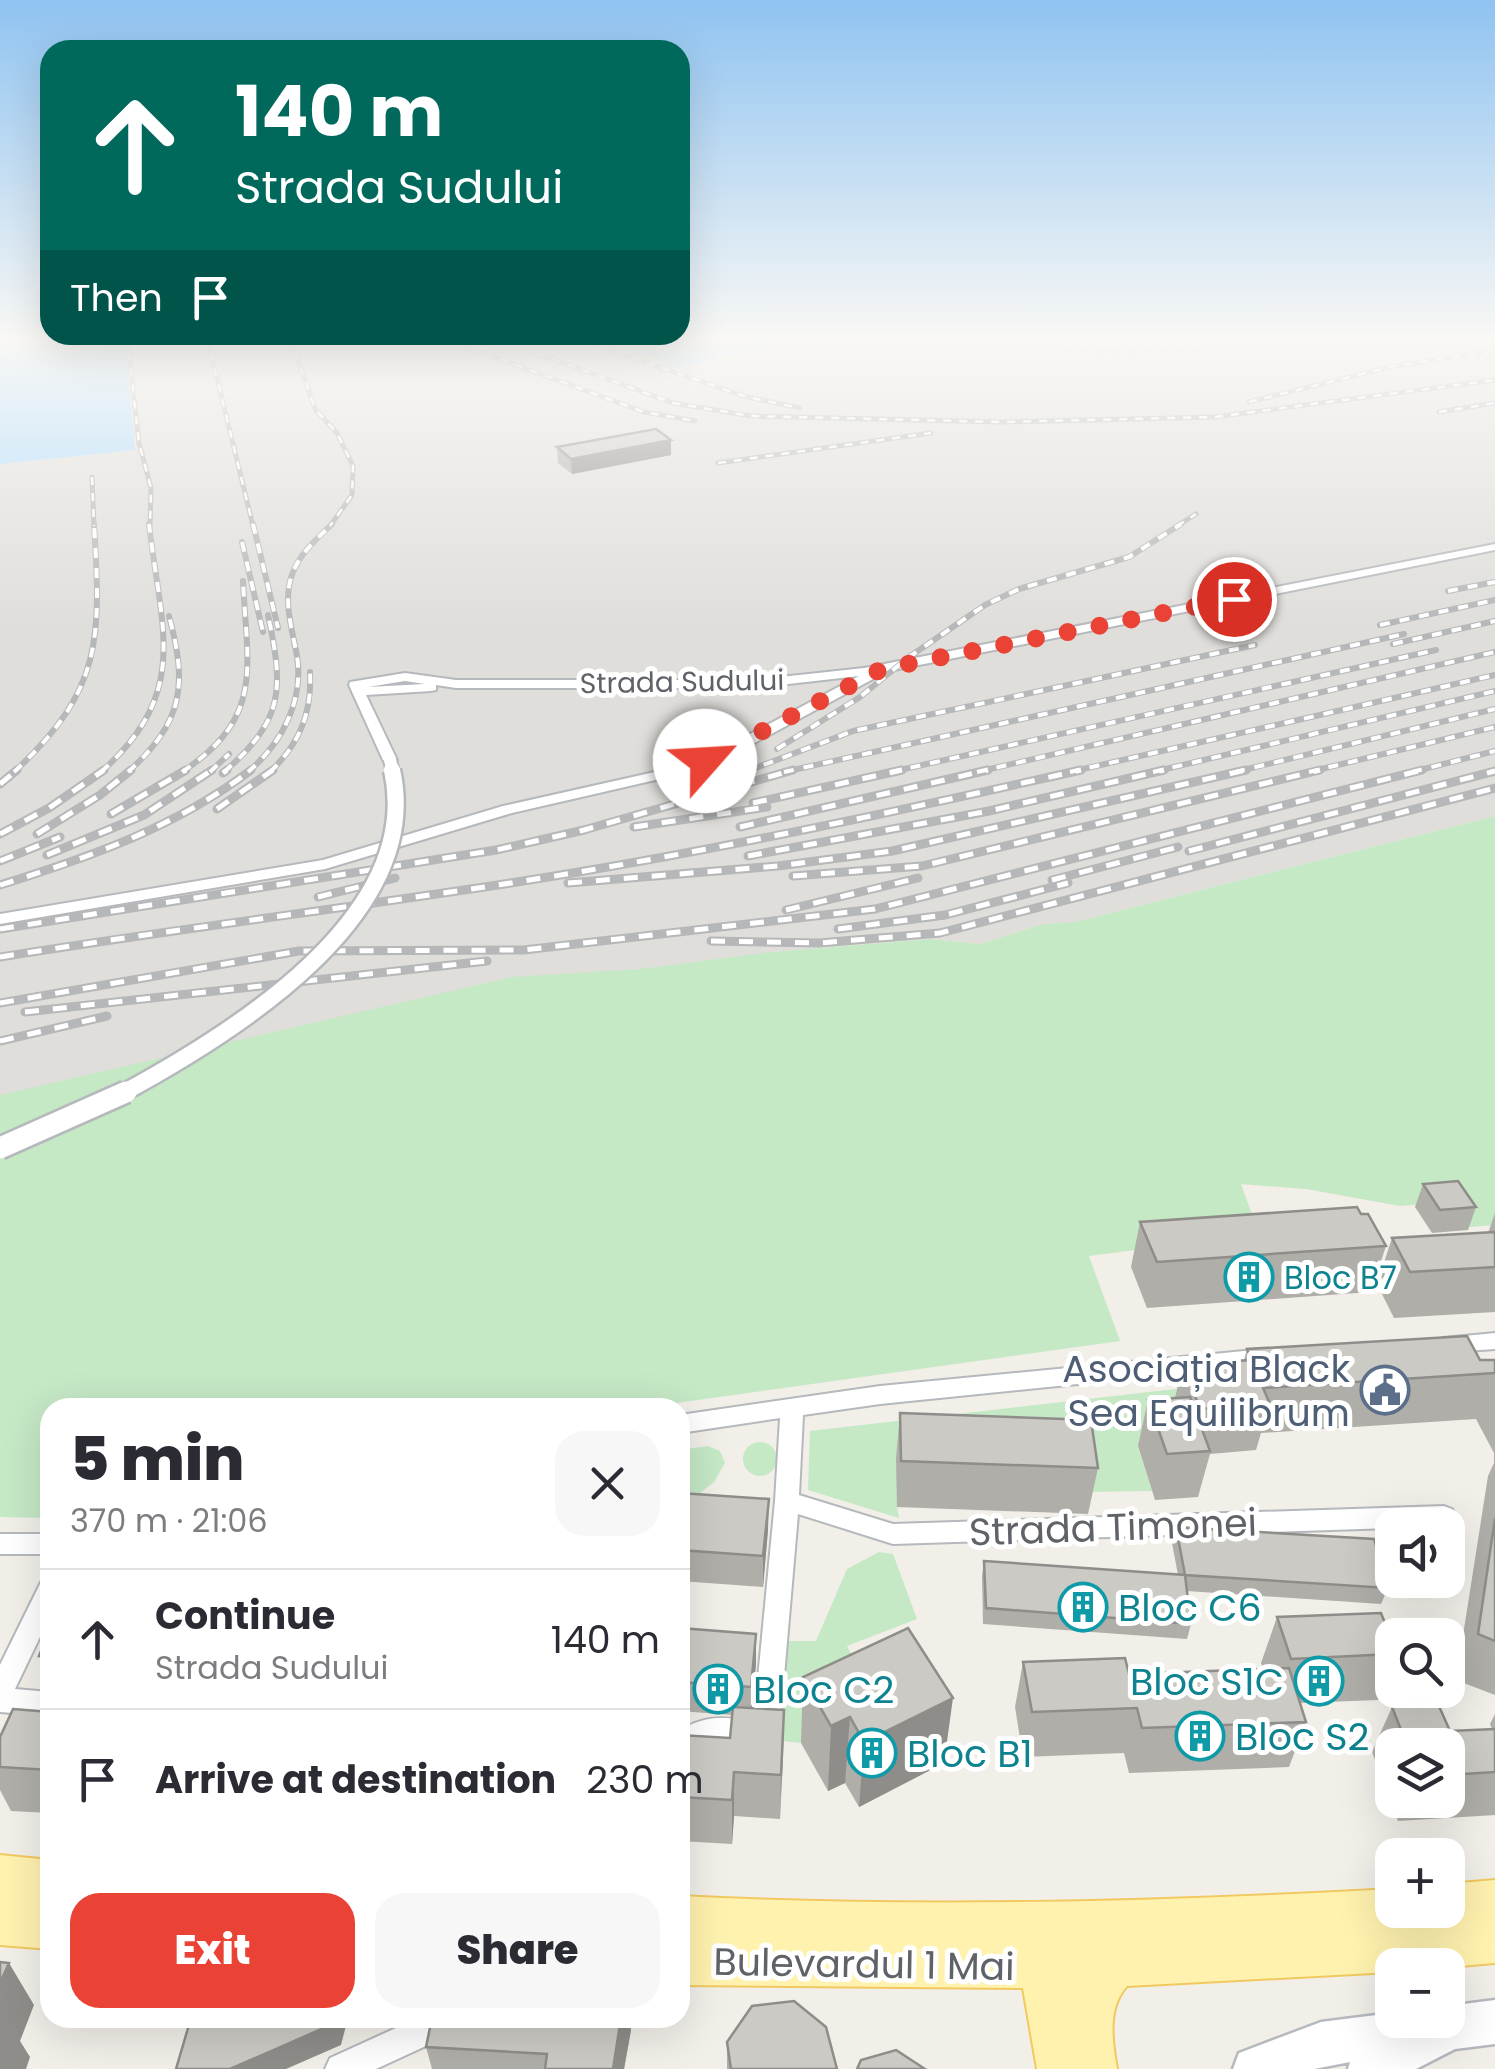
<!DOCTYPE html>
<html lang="en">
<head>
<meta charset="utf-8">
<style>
	:root { --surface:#fff; --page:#f7f7f7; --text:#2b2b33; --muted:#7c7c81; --line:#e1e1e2; --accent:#ea4335 }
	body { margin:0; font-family:Poppins,sans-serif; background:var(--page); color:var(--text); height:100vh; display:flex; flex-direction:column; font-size:38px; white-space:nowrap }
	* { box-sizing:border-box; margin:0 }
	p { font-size:32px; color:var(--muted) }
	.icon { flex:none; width:55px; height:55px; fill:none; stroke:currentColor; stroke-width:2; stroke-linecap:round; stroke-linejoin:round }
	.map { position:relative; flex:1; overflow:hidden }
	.panel { position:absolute; left:40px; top:1398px; width:650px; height:630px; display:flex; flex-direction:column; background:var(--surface); border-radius:30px; box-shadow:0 10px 40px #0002 }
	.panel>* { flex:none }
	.hud { position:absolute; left:40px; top:40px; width:650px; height:305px; border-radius:30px; box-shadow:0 10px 40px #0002; background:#00695c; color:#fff; overflow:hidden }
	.buttons { position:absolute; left:1375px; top:1508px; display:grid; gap:20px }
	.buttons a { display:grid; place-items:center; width:90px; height:90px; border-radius:20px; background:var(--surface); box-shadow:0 10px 40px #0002; font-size:50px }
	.pin { position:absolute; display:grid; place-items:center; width:85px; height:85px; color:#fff; margin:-42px; border:5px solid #fff; border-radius:50%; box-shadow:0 2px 10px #0007 }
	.me { position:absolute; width:110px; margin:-55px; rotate:64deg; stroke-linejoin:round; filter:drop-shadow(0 0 8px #0008) }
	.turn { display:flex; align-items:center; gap:35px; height:210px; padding:0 30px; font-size:45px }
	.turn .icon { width:130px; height:130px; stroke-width:2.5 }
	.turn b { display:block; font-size:70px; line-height:85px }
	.then { display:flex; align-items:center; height:95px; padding:0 30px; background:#0003; gap:20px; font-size:38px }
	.round { display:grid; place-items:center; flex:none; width:105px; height:105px; border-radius:30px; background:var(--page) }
	.head { display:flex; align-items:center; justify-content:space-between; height:170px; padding:0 30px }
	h1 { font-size:60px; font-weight:800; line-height:75px }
	.button { display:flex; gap:20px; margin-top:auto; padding:20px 30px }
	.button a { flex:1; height:115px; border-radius:30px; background:var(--accent); color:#fff; font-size:40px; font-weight:800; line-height:115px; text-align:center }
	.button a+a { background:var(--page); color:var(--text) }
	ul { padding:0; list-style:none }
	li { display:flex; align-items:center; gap:30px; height:140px; padding:0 30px; border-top:2px solid var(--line) }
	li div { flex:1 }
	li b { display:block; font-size:38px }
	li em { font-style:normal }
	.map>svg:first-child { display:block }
	.industrial { fill:#e0deda }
	.green { fill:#c5e8c5 }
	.water { fill:#aadaff }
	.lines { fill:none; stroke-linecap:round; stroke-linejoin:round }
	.street-casing { stroke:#b5b8bc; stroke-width:4 }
	.secondary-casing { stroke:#b6babf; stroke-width:5 }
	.primary-casing { stroke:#f2c960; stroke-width:4 }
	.street { fill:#fff; fill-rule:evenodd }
	.secondary { fill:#fff; fill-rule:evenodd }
	.primary { fill:#fff2af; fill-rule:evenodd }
	.rail-far2-casing { stroke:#b6b7b8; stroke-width:5 }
	.rail-far1-casing { stroke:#b6b7b8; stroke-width:6 }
	.rail-casing { stroke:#b6b7b8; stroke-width:9 }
	.rail-far2 { stroke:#fff; stroke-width:2.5; stroke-dasharray:8; stroke-linecap:butt }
	.rail-far1 { stroke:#fff; stroke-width:4; stroke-dasharray:10; stroke-linecap:butt }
	.rail { stroke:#fff; stroke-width:5; stroke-dasharray:14; stroke-linecap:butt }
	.street-bridge-far2-casing { stroke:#b5b8bc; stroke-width:16; stroke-linecap:butt }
	.street-bridge-far1-casing { stroke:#b5b8bc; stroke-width:21; stroke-linecap:butt }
	.street-bridge-casing { stroke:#b5b8bc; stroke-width:26; stroke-linecap:butt }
	.street-bridge-far2 { stroke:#fff; stroke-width:12 }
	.street-bridge-far1 { stroke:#fff; stroke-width:16 }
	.street-bridge { stroke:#fff; stroke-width:21 }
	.wall { fill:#afaea9; fill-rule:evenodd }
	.shaded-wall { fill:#8f8d8a }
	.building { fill:#cccac5; stroke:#8f8d8a; stroke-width:2.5 }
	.route { stroke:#ea4335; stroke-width:18; stroke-dasharray:0 32.4 }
	.labels { text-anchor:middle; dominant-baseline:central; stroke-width:10; stroke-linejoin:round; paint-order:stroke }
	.far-street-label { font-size:28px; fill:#5f6368; stroke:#fff }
	.culture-label { font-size:32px; fill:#0d838f; stroke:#fff; text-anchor:start }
	.near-service-label { font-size:38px; fill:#4e5e75; stroke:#fff; text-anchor:end }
	.near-street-label { font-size:38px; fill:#5f6368; stroke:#fff }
	.near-culture-label { font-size:38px; fill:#0d838f; stroke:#fff; text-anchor:start }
</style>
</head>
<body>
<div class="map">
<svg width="1495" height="2069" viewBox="0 0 1495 2069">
	<rect width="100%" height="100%" fill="#f1efe8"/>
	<!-- industrial -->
	<path class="industrial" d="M124,337H591L681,368L795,337H1495V816L1075,922L1043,924L980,944L930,939L771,952L0,1355V464L134,450Z"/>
	<!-- green -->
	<g class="green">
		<path d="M1495,816V1225L1470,1227L1454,1202L1400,1206L1306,1189L1241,1184L1259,1234L1089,1256L1120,1341L648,1407L50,1408V1518L0,1517V1095L512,977L640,969L771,952L931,939L980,944L1043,924L1075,922Z"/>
		<path d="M1219,1384L1138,1447L1152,1491L1085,1492L897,1507L899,1518L808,1490L810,1431Z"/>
		<circle cx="760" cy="1459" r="17"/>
		<path d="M708,1446L720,1451L725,1463L714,1482L680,1509V1450Z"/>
		<path d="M879,1552L893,1554L917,1619L847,1646L877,1706L801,1743L781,1741L788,1641H816L847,1569Z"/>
	</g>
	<!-- water -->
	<g class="water">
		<path d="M0,337H124L135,450L0,464Z"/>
		<path d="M591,337H795L681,368Z"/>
	</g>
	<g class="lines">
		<!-- street casing -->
		<g class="street-casing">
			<g id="street">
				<path d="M1495,544V550L874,674L873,679L747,747L677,775L512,813L325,869L0,924V914L323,860L503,806L668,769L737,741L859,676L752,688H456L436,685V690L431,691L366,695L397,760L390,764L383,760L349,685L350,682L405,673L456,680H752L864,668ZM405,681L425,684L368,687Z"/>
				<path d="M1495,1333V1349L1451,1352L1443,1350L1440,1344L1443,1338Z"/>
				<path d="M1265,1349L1273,1351L1276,1357L1273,1363L1265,1365L880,1404L803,1415L799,1495L893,1524L1444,1506L1452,1509L1456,1516L1452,1523L1392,1525V1528L893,1544L798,1514L779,1734L776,1743L766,1747L710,1742L680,1757V1730C709,1714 722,1718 754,1720L775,1501L780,1418L680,1433V1415L880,1386Z"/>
				<rect x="0" y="1534" width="50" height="20"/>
				<path d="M50,1579V1616L15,1689L50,1692V1716L0,1712V1665L41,1582Z"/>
				<path d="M418,2018H441L445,2028L441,2039L376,2069H325L330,2058Z"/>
			</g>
		</g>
		<!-- secondary casing -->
		<g class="secondary-casing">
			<path id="secondary" d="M1495,2000V2044L1455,2049L1416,2069H1348L1350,2062L1314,2069H1233L1239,2053L1321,2022L1392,2013V2020H1448V2006Z"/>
		</g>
		<!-- primary casing -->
		<g class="primary-casing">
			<g id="primary">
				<path d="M0,1855L50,1860V1949L0,1945Z"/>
				<path d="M1495,1880V1963L1448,1967L1392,1965V1972L1127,1986C1107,2008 1112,2041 1117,2069H1037L1023,1988L680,1985V1896C917,1908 1155,1902 1392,1889V1910H1448V1884Z"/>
			</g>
		</g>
		<!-- street -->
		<use href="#street" class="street"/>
		<!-- secondary -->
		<use href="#secondary" class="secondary"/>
		<!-- primary -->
		<use href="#primary" class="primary"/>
		<!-- rail-far2 casing -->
		<g class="rail-far2-casing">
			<g id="rail-far2">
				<path d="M127,337L139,443L151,488L150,526"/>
				<path d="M207,337L253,526"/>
				<path d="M290,337L315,409L337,433L353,466L352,495L330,526"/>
				<path d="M440,337L644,412L695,421"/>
				<path d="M492,337L673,403L751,416L1001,422L1215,417L1495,380"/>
				<path d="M571,337L747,397L800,408"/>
				<path d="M963,337L1104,353L1489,337"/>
				<path d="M1249,402L1394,366L1495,351"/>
				<path d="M1439,412L1495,403"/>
				<path d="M718,463L931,433"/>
				<path d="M92,477L94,526"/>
				<path d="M1177,526L1196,514"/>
			</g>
		</g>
		<!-- rail-far1 casing -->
		<g class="rail-far1-casing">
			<g id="rail-far1">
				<path d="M253,524L278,628"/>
				<path d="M242,542L263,632"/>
				<path d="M1448,591L1495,582"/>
				<path d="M1380,625L1495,600"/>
				<path d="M1393,644L1495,621"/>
				<path d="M777,749L860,697L909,657L985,605L1019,589L1129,557L1181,524"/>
				<path d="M14,772C103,690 101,638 94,524"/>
				<path d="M101,772C191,692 161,630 149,524"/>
				<path d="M128,772C183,722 188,686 169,616"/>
				<path d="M182,772C265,717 247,668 243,581"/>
				<path d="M210,772L229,754"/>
				<path d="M224,772C284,720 284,690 268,615"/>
				<path d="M248,772C282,743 304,701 297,656C292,628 282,599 293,572C301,552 318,538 332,524"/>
				<path d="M270,772C300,743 312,713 310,672"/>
				<path d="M745,772L853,731L1255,645"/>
				<path d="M784,772L1404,634"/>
				<path d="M891,772L1436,650"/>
				<path d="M977,772L1495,652"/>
				<path d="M1070,772L1495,675"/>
				<path d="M1153,772L1495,691"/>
				<path d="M1235,772L1495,709"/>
				<path d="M1309,772L1495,727"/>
				<path d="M1412,772L1495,751"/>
				<path d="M1491,772L1495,771"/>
			</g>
		</g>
		<!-- rail casing -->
		<g class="rail-casing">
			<g id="rail">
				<path d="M223,773L227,770"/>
				<path d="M742,773L751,770"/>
				<path d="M0,784L17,770"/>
				<path d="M753,803L902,770"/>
				<path d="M217,809L273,770"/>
				<path d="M111,814L186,770"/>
				<path d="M634,827L767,807"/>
				<path d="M740,827L988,770"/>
				<path d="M0,834L49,808L104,770"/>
				<path d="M37,834L100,795L131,770"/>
				<path d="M1189,851L1495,771"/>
				<path d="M47,855L144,815L212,770"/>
				<path d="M748,856L989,811L1164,770"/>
				<path d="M0,861L60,837"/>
				<path d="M793,876L922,866L1320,770"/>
				<path d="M1052,880L1178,847"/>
				<path d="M568,883L778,866L892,851L1246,770"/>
				<path d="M0,885C90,857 176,827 251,770"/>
				<path d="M318,897L395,878"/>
				<path d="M786,910L918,878"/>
				<path d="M0,929L496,850L584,830L793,770"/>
				<path d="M838,929L945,915L1068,883"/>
				<path d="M711,941L819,943L940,933L1495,788"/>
				<path d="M0,957C150,933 300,914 450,892C662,862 872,817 1081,770"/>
				<path d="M0,1003L299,951L524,950L875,909L1422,770"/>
				<path d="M25,1012L487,961"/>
				<path d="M0,1041L107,1016"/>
			</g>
		</g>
		<!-- rail-far2 -->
		<use href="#rail-far2" class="rail-far2"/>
		<!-- rail-far1 -->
		<use href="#rail-far1" class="rail-far1"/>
		<!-- rail -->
		<use href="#rail" class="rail"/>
		<!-- street-bridge-far2 casing -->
		<g class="street-bridge-far2-casing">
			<path id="street-bridge-far2" d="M390,760L393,772"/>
		</g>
		<!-- street-bridge-far1 casing -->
		<g class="street-bridge-far1-casing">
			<path id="street-bridge-far1" d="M121,1094C230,1035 425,917 392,770"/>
		</g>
		<!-- street-bridge casing -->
		<g class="street-bridge-casing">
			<path id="street-bridge" d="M0,1148L126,1092"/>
		</g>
		<!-- street-bridge-far2 -->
		<use href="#street-bridge-far2" class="street-bridge-far2"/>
		<!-- street-bridge-far1 -->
		<use href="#street-bridge-far1" class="street-bridge-far1"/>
		<!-- street-bridge -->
		<use href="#street-bridge" class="street-bridge"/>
	</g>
	<!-- wall -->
	<g class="wall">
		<path d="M671,440V455L572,474L558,463L557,447Z"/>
		<path d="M1423,1184L1476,1207L1468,1230L1432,1233L1415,1207Z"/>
		<path d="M1495,1213V1312L1394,1318L1377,1284L1392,1238L1488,1233Z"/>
		<path d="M1361,1214L1386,1246L1371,1292L1147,1308L1131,1267L1140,1222Z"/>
		<path d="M1247,1349L1480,1360H1495V1695L1456,1680L1488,1476L1494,1463V1453L1476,1419L1261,1433L1256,1450L1210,1454L1198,1497L1155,1500L1138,1446L1148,1400L1175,1398L1183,1364L1244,1360Z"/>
		<path d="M900,1413L1098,1468L1088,1514L897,1507L896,1459Z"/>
		<path d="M680,1493L768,1530L763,1587L680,1581Z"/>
		<path d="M1176,1527L1388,1588L1381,1604L1187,1591L1191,1624L1187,1639L983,1624L982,1576L984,1561L1178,1575L1172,1543Z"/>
		<path d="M1277,1617L1392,1641V1667L1378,1700L1300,1703L1306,1722L1289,1767L1129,1773L1124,1753L1023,1757L1015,1707L1023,1662L1129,1674L1263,1669L1261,1663Z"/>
		<path d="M680,1628L756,1664L751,1708L784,1710L780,1819L734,1816L732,1844L680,1841V1735L730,1738L732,1715L680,1711Z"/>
		<path d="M50,1629V1678L39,1656Z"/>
		<path d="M803,1677L944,1763L859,1807L845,1783L828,1791L801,1743Z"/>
		<path d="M1392,1707L1450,1731L1492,1729L1490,1724L1495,1714V1815L1398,1821L1372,1752ZM1392,1745H1448V1800H1392Z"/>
		<path d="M50,1712V1813L11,1811L0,1790V1737Z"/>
		<path d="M432,2018H629L631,2030L624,2069H432L426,2047Z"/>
		<path d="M727,2042L837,2069H727Z"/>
	</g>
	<!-- shaded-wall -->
	<g class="shaded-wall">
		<path d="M671,440V455L572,474L571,459Z"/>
		<path d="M769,1499L768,1530L763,1587V1556Z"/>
		<path d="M756,1634V1664L751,1716V1687Z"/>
		<path d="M953,1698L944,1763L859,1807L864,1742Z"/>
		<path d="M784,1710L783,1756L780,1819L781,1775Z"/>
		<path d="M850,1717L845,1783L828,1791L831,1726Z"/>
		<path d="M734,1772V1816L732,1844V1800Z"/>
		<path d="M9,1963L34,2005L20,2041L30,2057L26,2069H0V1983Z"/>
		<path d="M335,2018H348L341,2045L286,2069H230Z"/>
		<path d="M621,2018H629L631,2030L624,2069H613Z"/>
	</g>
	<!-- building -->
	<g class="building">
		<path d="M656,429L671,440L571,459L557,447Z"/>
		<path d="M1458,1181L1476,1207L1440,1210L1423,1184Z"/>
		<path d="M1357,1207L1361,1214H1368L1386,1246L1157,1262L1140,1222Z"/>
		<path d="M1495,1232V1267L1410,1272L1392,1238Z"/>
		<path d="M1467,1336L1480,1360H1495V1373L1263,1388L1270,1404L1200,1409L1183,1364L1251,1360L1247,1349Z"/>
		<path d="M1190,1397L1210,1451L1167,1454L1148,1400Z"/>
		<path d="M900,1413L1091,1420L1098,1468L901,1461Z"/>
		<path d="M680,1493L769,1499L763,1556L680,1550Z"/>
		<path d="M1495,1518V1641L1478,1634Z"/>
		<path d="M1176,1527L1374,1539L1388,1588L1185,1575Z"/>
		<path d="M984,1561L1185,1575L1191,1624L986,1608Z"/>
		<path d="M1381,1613L1392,1641V1654L1291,1659L1277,1617Z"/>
		<path d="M680,1628L756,1634L751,1687L680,1682Z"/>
		<path d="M908,1628L953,1698L864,1742L850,1717L831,1726L803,1677Z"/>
		<path d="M50,1629V1656H39Z"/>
		<path d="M1125,1658L1129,1674L1289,1668L1306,1722L1142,1728L1137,1708L1032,1712L1023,1662Z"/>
		<path d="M1438,1704L1450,1731L1495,1729V1772L1448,1775V1745H1407L1392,1707Z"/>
		<path d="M733,1707L784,1710L781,1775L734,1772L732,1800L680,1797V1735L730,1738Z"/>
		<path d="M13,1709L50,1712V1770L0,1767V1737Z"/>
		<path d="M0,1962L9,1963L0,1983Z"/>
		<path d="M794,2001L826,2027L837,2069H731L727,2042L752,2006Z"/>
		<path d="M191,2018H335L333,2024L230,2069H176Z"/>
		<path d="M432,2018H621L613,2069H545L547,2054L426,2047Z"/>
		<path d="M896,2050L925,2069H857L861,2060Z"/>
	</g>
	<!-- sky -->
	<linearGradient id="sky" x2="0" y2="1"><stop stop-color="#8fc3f1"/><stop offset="0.54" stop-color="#f9f8f5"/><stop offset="1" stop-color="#f9f8f5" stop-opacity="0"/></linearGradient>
	<rect width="1495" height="627" fill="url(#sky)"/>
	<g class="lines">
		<!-- route -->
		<path class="route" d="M705,761L882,669L1234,599"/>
	</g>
	<!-- icons -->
	<defs>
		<g id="building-ring" transform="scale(2.5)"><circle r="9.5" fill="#fff" stroke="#0f9aa8" stroke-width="1.5"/><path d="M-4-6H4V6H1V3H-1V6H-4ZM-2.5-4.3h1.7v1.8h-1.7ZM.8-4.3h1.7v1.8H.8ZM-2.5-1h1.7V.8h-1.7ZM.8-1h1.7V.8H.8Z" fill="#0f9aa8"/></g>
		<g id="civic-ring" transform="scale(2.5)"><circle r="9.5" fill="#fff" stroke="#5c6f8a" stroke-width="1.5"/><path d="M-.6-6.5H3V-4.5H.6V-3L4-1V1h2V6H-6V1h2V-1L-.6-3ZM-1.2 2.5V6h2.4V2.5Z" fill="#5c6f8a"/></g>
	</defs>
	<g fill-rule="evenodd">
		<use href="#building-ring" x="1249" y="1277"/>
		<use href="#civic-ring" x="1385" y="1390"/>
		<use href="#building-ring" x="1083" y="1607"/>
		<use href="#building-ring" x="1319" y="1681"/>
		<use href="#building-ring" x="718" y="1689"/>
		<use href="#building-ring" x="1200" y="1736"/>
		<use href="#building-ring" x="872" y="1753"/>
	</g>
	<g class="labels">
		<!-- far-street labels -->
		<g class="far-street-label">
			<text transform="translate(682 682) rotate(-1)">Strada Sudului</text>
		</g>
		<!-- culture labels -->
		<g class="culture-label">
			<text x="1284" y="1277">Bloc B7</text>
		</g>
		<!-- near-service labels -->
		<g class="near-service-label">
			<text x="1350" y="1368">Asociația Black<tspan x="1350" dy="44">Sea Equilibrum</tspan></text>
		</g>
		<!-- near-street labels -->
		<g class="near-street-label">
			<text transform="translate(1113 1527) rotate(-2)">Strada Timonei</text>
			<text transform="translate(864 1964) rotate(1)">Bulevardul 1 Mai</text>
		</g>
		<!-- near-culture labels -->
		<g class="near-culture-label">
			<text x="1118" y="1607">Bloc C6</text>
			<text x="1284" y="1681" text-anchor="end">Bloc S1C</text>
			<text x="753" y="1689">Bloc C2</text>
			<text x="1235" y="1736">Bloc S2</text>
			<text x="907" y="1753">Bloc B1</text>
		</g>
	</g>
</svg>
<div class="buttons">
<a><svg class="icon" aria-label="sound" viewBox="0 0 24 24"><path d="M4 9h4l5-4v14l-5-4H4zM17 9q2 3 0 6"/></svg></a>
<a><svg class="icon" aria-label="search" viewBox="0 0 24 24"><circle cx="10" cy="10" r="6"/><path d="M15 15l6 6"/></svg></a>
<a><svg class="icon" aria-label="layers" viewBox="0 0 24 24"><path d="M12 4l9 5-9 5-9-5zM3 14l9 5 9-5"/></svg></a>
<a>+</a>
<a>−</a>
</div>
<div class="pin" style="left:1234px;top:599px;background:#d93025"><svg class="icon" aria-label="arrive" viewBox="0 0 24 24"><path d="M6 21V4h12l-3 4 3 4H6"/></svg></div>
<svg class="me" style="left:705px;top:761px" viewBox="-20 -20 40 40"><circle r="19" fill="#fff"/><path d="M0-13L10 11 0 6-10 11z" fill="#ea4335"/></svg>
<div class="hud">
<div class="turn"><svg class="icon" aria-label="ahead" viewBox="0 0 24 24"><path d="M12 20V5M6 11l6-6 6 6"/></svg><div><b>140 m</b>Strada Sudului</div></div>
<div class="then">Then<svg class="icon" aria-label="arrive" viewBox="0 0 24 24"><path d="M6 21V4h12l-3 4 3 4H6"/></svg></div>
</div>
<section class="panel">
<div class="head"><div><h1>5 min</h1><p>370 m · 21:06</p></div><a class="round"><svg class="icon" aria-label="close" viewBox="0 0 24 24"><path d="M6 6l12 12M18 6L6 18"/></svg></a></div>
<ul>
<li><svg class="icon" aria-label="ahead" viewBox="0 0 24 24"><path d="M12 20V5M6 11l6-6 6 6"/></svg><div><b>Continue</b><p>Strada Sudului</p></div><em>140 m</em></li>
<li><svg class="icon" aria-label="arrive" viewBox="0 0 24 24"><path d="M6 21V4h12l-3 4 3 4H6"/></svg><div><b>Arrive at destination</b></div><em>230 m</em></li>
</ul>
<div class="button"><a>Exit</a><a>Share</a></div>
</section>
</div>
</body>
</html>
